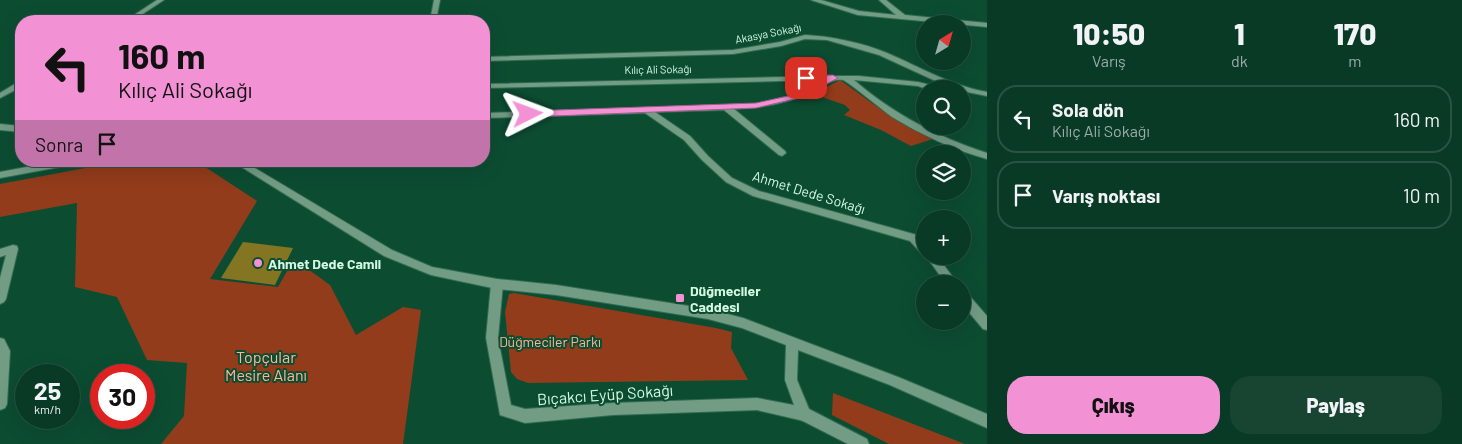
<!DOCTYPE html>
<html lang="tr">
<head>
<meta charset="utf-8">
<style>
	:root { --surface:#093a26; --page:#174532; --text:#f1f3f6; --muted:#99ada7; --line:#295443; --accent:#f391d5 }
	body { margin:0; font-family:Barlow,sans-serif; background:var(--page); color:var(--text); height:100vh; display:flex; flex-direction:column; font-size:19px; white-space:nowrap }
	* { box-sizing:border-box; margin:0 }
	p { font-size:16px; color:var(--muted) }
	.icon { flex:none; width:28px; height:28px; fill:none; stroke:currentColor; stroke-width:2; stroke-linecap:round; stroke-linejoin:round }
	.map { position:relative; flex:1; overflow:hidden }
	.panel { display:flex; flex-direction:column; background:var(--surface); width:475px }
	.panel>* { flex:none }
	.top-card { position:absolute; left:15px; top:15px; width:475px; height:152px; border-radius:20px; box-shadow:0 5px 20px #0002,0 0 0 1px var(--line); background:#f391d5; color:#111; overflow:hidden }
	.needle { width:32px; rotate:37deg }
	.fabs { position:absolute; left:916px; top:15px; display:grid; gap:10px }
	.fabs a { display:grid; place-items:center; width:55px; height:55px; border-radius:50%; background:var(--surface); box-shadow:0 5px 20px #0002,0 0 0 1px var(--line); font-size:25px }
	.speed { position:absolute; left:15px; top:364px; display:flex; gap:10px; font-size:25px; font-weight:700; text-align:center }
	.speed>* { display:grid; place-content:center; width:65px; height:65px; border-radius:50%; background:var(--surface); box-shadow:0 5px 20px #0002,0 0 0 1px var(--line); line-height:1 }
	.speed small { font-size:12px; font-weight:400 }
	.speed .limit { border:8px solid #d22; background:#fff; color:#111 }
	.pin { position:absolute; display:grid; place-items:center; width:42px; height:42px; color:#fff; margin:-21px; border-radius:10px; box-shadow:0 2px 8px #0006 }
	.me { position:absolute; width:55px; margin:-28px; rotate:87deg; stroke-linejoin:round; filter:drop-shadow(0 0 4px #0008) }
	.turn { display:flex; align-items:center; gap:18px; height:105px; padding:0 20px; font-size:22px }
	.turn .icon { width:65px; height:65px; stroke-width:2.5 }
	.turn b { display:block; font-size:35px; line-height:42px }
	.then { display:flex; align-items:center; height:48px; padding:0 20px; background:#0003; gap:10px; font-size:19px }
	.eta { display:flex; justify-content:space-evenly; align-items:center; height:85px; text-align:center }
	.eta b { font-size:30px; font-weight:800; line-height:35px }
	.action { display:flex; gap:10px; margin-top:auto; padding:10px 20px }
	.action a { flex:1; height:58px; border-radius:20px; background:var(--accent); color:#111; font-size:20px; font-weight:800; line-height:58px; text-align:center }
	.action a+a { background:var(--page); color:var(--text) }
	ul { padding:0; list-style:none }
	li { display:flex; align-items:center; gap:15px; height:68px; margin:0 10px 8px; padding:0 10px; border:2px solid var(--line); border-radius:20px }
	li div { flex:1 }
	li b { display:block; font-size:19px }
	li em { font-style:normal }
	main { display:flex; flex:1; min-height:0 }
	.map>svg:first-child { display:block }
	.green { fill:#923c1b }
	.building { fill:#837522 }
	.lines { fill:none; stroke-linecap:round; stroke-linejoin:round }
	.minor-casing { stroke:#306c52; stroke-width:2 }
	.tertiary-casing { stroke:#306c52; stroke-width:2 }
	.minor { fill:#739c85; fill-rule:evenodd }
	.tertiary { fill:#739c85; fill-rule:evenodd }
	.route { fill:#f391d5; stroke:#9e5e8a }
	.poi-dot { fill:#f391d5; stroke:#0c4d32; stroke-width:2 }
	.labels { text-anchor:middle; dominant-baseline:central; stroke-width:4; stroke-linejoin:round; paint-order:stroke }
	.far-street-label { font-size:11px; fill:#d3f9e3; stroke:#0c4d32 }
	.street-label { font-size:14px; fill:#d3f9e3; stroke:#0c4d32 }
	.poi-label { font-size:14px; font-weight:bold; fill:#d3f9e3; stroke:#0c4d32; text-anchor:start }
	.park-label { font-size:14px; fill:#ffb49a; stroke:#0c4d32 }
	.near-park-label { font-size:16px; fill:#ffb49a; stroke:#0c4d32 }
	.near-street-label { font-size:16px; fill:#d3f9e3; stroke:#0c4d32 }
</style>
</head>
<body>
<main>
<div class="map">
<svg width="987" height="444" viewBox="0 0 987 444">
	<rect width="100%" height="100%" fill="#0c4d32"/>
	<!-- green -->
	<g class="green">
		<path d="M840,80L876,106L933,139L911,146L881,130L844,115L850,110L845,105L813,94Z"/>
		<path d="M123,161L199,163L257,201L210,279L278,287L294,259L330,285L356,335L403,307L421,310L403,444H161L184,416L187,363L147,360L117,297L75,287L77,203L0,217V184Z"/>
		<path d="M514,293L716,328L732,332L731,348L748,380L528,383L517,379L511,372L505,312L509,294Z"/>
		<path d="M833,393L965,444H889L832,415Z"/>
	</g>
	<!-- building -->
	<path class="building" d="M243,242L293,248L275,285L221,278Z"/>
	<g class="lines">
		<!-- minor casing -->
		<g class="minor-casing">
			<g id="minor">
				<path d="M434,0H440L436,21H430Z"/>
				<path d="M811,0H821L859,11L896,15L879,0H886L905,15L987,23V27L858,15Z"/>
				<path d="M132,17L158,19L161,21L130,20L129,19Z"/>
				<path d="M805,35C830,36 864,43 887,53C920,67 952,86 987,92V96L962,91V89H957L940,83L879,55L827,40L805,39L781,46L733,54L484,61V57L733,50L780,42Z"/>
				<path d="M827,76H859L918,82L939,87L940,89H926L918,86L854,80C893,114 938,137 987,153V159C954,150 922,135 892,117C884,111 847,81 843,80C833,78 824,86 815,90C790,103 762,108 734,109L785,151L786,153L782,156L779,155L724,110L655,112L690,136L708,156L732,178L759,191L917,235L925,243V254L921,253L910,241L753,196L726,182L702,160L684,140L645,113L484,118V113L756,104L793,95L823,80L484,88V84Z"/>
				<path d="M0,124L21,126V132L0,130Z"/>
				<path d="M13,245L17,246L18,249L6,299L4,302L0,304V278L6,255L0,257V249Z"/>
				<path d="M926,256H937L958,284H946Z"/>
				<path d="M497,279L501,281L503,284L498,338L511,405L525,409L613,403L757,398L804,407L809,409L811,414L809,419L804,421L757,410L613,415L525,423L500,415L486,338L491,284L493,281Z"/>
				<path d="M962,290L966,292L987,316V330L983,329L962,304Z"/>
				<path d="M0,338L4,339L10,351L7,404L5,408L0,410Z"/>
			</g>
		</g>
		<!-- tertiary casing -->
		<g class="tertiary-casing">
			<g id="tertiary">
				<path d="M157,0H164L132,21H125Z"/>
				<path d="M18,82H21V87L0,98V93Z"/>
				<path d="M58,161H80L76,164L0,178V172Z"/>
				<path d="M232,161H243L392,250L432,267L497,279L556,285L708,309L743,318L898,377L987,414V428L890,385L798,350L797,380L809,409L867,439L869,444H848L799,419L785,380L786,345L742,328L708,319L556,295L497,289L431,275L384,256Z"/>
			</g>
		</g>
		<!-- minor -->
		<use href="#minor" class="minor"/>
		<!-- tertiary -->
		<use href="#tertiary" class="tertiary"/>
	</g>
	<!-- route -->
	<path class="route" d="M833,75L838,78L799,98L756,108L528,117L523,114L528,111L756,103L793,95L817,81L803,80V76Z"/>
	<!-- markers -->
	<g class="poi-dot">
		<circle cx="258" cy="263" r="5"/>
		<rect x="675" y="293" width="10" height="10" rx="2.5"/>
	</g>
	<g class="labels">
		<!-- far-street labels -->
		<g class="far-street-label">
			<text transform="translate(768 33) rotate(-11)">Akasya Sokağı</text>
			<text transform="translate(658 69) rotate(-1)">Kılıç Ali Sokağı</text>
		</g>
		<!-- street labels -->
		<g class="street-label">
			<text transform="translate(809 192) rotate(17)">Ahmet Dede Sokağı</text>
		</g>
		<!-- poi labels -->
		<g class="poi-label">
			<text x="268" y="263">Ahmet Dede Camii</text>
			<text x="690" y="290">Düğmeciler<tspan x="690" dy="16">Caddesi</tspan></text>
		</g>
		<!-- park labels -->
		<g class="park-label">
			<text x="550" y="341">Düğmeciler Parkı</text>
		</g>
		<!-- near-park labels -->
		<g class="near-park-label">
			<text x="266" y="356">Topçular<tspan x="266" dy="18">Mesire Alanı</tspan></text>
		</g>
		<!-- near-street labels -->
		<g class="near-street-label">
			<text transform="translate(605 394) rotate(-4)">Bıçakcı Eyüp Sokağı</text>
		</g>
	</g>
</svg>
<div class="fabs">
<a><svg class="needle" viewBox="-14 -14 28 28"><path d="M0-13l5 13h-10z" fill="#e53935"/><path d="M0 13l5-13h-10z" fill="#99ada7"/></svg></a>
<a><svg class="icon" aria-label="search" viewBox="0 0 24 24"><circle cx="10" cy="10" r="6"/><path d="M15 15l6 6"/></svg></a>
<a><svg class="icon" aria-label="layers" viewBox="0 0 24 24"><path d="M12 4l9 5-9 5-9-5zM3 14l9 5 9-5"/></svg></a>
<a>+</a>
<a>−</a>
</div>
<div class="speed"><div>25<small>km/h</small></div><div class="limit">30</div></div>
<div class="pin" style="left:806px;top:78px;background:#d93025"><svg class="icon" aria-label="arrive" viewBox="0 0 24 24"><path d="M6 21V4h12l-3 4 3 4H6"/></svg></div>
<svg class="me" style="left:528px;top:114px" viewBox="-20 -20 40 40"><path d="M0-17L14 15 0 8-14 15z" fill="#f391d5" stroke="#fff" stroke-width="4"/></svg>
<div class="top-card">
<div class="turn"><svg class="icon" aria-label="left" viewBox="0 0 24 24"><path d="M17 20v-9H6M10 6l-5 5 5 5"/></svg><div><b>160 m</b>Kılıç Ali Sokağı</div></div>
<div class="then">Sonra<svg class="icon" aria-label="arrive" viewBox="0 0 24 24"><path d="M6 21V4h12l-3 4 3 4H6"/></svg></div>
</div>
</div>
<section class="panel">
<div class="eta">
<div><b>10:50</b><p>Varış</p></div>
<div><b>1</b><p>dk</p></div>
<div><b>170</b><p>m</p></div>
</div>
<ul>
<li><svg class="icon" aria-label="left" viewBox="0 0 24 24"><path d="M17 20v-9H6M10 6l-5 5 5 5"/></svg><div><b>Sola dön</b><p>Kılıç Ali Sokağı</p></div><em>160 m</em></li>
<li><svg class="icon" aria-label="arrive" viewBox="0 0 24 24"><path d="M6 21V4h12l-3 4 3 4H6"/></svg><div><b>Varış noktası</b></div><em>10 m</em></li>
</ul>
<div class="action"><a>Çıkış</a><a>Paylaş</a></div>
</section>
</main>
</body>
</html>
